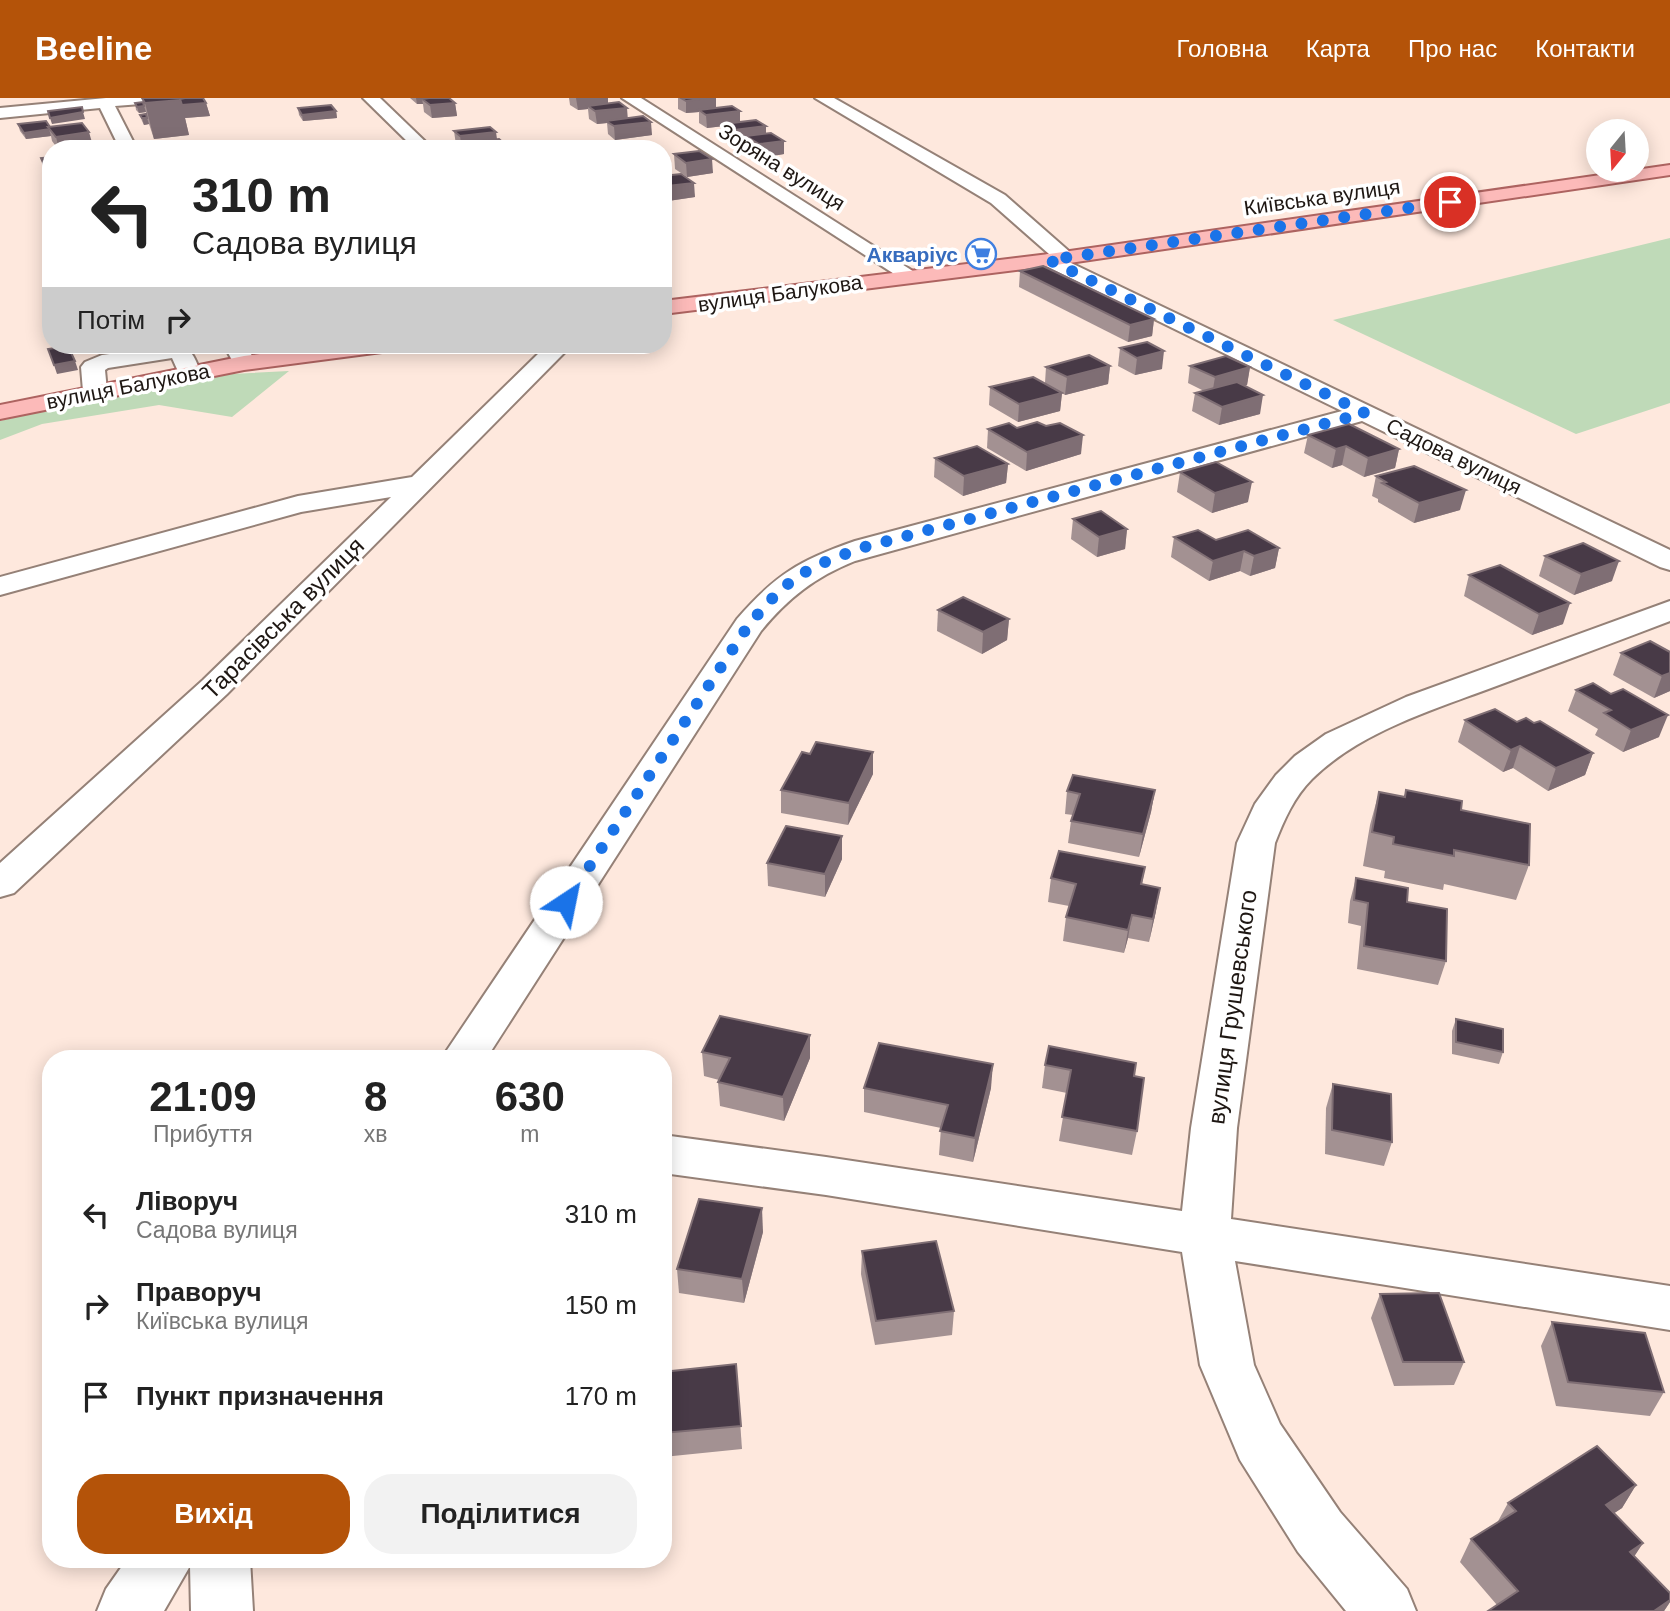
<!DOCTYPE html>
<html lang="uk">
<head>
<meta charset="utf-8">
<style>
	:root { --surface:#fff; --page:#f2f2f2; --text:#222; --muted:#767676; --accent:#b45309 }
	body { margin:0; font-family:Arial,sans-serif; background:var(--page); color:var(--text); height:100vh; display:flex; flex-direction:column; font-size:26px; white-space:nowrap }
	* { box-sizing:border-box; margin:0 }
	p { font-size:23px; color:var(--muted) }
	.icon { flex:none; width:38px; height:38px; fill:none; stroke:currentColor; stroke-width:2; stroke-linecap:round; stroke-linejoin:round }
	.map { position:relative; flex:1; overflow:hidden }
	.sheet { position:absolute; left:42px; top:952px; width:630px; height:518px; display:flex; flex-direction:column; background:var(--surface); border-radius:28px; box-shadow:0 4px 18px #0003 }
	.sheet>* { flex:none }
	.top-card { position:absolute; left:42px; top:42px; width:630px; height:214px; border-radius:28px; box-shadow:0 4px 18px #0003; background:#fff; color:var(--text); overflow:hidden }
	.needle { width:46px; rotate:198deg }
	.tools { position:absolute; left:1586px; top:21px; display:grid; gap:14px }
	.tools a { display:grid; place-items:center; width:63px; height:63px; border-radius:50%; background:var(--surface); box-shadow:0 4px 18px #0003; font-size:35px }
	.pin { position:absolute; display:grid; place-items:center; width:60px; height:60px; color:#fff; margin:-30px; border:4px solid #fff; border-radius:50%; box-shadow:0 2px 7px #0007 }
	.me { position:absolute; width:77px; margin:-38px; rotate:34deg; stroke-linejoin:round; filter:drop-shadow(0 0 5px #0008) }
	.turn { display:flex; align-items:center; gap:24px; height:147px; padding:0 35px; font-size:32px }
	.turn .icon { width:91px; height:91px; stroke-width:2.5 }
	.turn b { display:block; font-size:49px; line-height:60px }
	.then { display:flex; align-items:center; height:66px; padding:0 35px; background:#0003; gap:14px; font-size:26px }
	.eta { display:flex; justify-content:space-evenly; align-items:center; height:119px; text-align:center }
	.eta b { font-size:42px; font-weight:600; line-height:49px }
	.action { display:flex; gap:14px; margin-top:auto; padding:14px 35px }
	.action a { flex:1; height:80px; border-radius:28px; background:var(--accent); color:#fff; font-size:28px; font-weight:600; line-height:80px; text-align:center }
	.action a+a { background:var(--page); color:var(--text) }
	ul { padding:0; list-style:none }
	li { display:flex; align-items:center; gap:21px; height:91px; padding:0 35px }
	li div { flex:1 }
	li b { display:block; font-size:26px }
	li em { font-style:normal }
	header { display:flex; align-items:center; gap:42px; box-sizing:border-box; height:98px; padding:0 35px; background:var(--accent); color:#fff }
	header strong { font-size:33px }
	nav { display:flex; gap:38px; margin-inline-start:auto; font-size:24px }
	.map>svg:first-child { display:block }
	.green { fill:#bfdab8 }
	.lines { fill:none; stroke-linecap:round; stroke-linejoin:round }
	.minor-casing { stroke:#958177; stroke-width:4 }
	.major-casing { stroke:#ad6360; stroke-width:4 }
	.minor { fill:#fff; fill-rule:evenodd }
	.major { fill:#fcbab9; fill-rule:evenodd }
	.wall { fill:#a39192 }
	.shaded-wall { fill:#7f6e74 }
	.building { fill:#483a47; stroke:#7f6e74; stroke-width:2 }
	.route { stroke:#1a73e8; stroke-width:12; stroke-dasharray:0 21.6 }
	.labels { text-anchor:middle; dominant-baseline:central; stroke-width:7; stroke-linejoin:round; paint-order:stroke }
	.far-street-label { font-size:21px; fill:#1e1713; stroke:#fff }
	.far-shop-label { font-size:21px; font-weight:bold; fill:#366cbe; stroke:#fff; text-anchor:end }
	.street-label { font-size:24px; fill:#1e1713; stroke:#fff }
</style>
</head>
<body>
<header>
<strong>Beeline</strong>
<nav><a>Головна</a><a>Карта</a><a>Про нас</a><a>Контакти</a></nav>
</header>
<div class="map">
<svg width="1670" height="1513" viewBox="0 0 1670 1513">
	<rect width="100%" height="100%" fill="#fee8dd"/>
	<!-- green -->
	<g class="green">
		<path d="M1670,140V305L1576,336L1333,222Z"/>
		<path d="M289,273L232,319L159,307L42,326L0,342V323L33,315L232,276Z"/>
	</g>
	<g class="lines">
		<!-- minor casing -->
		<g class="minor-casing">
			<g id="minor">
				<path d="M106,0H162L154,5L115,8L137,51H120L100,10L0,20V10Z"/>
				<path d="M363,0H380L433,51H415Z"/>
				<path d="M622,0H641L919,177L916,181H902Z"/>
				<path d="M815,0H834L1005,97L1071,155L1074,159L1069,164L1670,452V472L1660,469L1362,323L855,463C815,479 788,500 761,533L486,961H441L737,521C775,477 800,462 855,443L1342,313L1042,166L1039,162L1042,158L1049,156L991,105Z"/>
				<path d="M178,247C193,251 195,261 201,275L197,280H181L172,260L108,270L105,272L107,293L104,298L95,300L86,298L83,293L81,269L85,264L102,257Z"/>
				<path d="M224,247H246L256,265L252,270H236Z"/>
				<path d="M535,247H559L565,254L227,596L14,795L0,799V765L203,582L391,399L301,414L0,497V479L298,398L412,379L540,254Z"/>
				<path d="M1670,503V523C1610,546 1551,568 1491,590C1430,613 1360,634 1312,681C1294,699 1284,722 1275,745L1237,1030L1231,1121L1670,1188V1232L1235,1163L1254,1267L1280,1326L1340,1414L1407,1491L1416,1513H1346L1298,1454L1240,1362L1200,1267L1182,1154L826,1097L663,1075V1037L826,1059L1182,1113L1191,1030L1237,745L1255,706L1276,677L1295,658L1326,636L1406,599Z"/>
				<path d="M127,1461H250L253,1513H191L190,1468L164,1513H97L106,1491Z"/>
			</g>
		</g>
		<!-- major casing -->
		<g class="major-casing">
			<g id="major">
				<path d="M1670,67V77L1049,168L663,216V203L1049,156Z"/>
				<path d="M331,247H393L390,252L382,254L244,272L0,321V307L244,258Z"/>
			</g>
		</g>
		<!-- minor -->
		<use href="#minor" class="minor"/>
		<!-- major -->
		<use href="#major" class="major"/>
	</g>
	<!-- wall -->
	<g class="wall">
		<path d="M142,0L206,5L210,18L185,20L189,37L154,41L149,26L144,27L142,23L140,17L146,16V14L139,15L136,12L135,5L143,4Z"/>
		<path d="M410,0H449L455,5L457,18L432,20L424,14L423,6H417Z"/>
		<path d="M569,0H608V6L652,37L615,42L608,36L607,25L597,26L589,21L588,11L578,12L570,7Z"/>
		<path d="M678,0H716V10L740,13V24L766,28V36L784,43V56L760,60L747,52L746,44L735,45L725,40L724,28L707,30L699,25V14L686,15L678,11Z"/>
		<path d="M298,10L336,13L337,20L303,23L299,17Z"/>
		<path d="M18,26L50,29L93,48L73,51H58L52,43L51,38L26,41L20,33Z"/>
		<path d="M454,33L497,41L509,51H461L456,47Z"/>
		<path d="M674,56L713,75L687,79L675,71Z"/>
		<path d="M663,78L695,99L668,103L663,99Z"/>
		<path d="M1020,173L1154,221L1152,238L1128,244L1019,189Z"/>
		<path d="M1120,250L1162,271L1135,277L1118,268Z"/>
		<path d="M1110,268L1108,286L1065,297L1062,295L1060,313L1018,324L989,307L990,289L1045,285L1046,269Z"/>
		<path d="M1190,268L1250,269L1247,287L1244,288L1260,316L1219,327L1192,313L1195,295L1204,293L1188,285Z"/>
		<path d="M1017,330L1081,356L1026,373L987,350L988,331Z"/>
		<path d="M1308,337L1399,351L1395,370L1364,379L1342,367L1332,370L1304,355Z"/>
		<path d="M935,360L1008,366L1006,385L963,398L934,379Z"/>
		<path d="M1180,374L1248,404L1212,415L1177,394Z"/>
		<path d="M1376,378L1460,412L1414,425L1378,404V401L1372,398Z"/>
		<path d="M1073,421L1127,431L1125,451L1097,459L1071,441Z"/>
		<path d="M1174,439L1279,450L1275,470L1250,478L1240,473L1209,483L1171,459Z"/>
		<path d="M1545,458L1612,483L1574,497L1539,478Z"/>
		<path d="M1469,477L1563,526L1532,537L1464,498Z"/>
		<path d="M938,512L1009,521L1007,542L982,556L937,533Z"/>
		<path d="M1670,554V593L1654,600L1613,577L1621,555Z"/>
		<path d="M1576,592L1659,639L1623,654L1595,637L1598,631L1568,613Z"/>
		<path d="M1465,622L1534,625L1593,655L1585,677L1548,693L1513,670L1503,674L1458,644Z"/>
		<path d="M873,654V676L848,727L781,715V692L810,656Z"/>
		<path d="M1155,692L1151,714L1139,759L1068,745L1071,723L1073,717L1065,716L1067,693Z"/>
		<path d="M1406,692L1461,712L1529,767L1516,802L1444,786L1443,792L1384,780L1385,773L1363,768L1370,727L1379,694L1404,699Z"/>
		<path d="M842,738V761L825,799L768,788L767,765Z"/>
		<path d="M1145,769L1142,787L1156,813L1149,844L1128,840L1124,855L1063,843L1066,819L1069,808L1048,804L1051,780Z"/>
		<path d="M1356,780L1407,804L1446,863L1438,887L1357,871L1361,828L1348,825L1350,803Z"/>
		<path d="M1456,921L1503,954L1499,966L1452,956V933Z"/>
		<path d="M702,954L810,960L784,1023L720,1008L718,984L719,982L704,978Z"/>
		<path d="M1045,967L1134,978L1137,1033L1132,1057L1059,1043L1067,995L1042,990Z"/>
		<path d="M1333,986L1392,1044L1384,1068L1325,1056L1326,1010Z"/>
		<path d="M864,990H991L973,1064L939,1057L941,1030L864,1014Z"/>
		<path d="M763,1134L744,1205L679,1195L677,1171Z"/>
		<path d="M862,1153L954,1213L952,1237L875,1247L861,1176Z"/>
		<path d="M1380,1196L1464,1264L1454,1287L1394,1288L1371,1220Z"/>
		<path d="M1552,1224L1664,1294L1650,1318L1556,1308L1541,1248Z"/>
		<path d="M736,1266L742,1351L663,1359V1274Z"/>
		<path d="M1636,1387L1622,1410L1614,1415L1643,1445L1634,1458L1670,1495V1504L1664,1513H1488L1497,1507L1460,1464L1471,1441L1497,1425L1508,1405Z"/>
	</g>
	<!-- shaded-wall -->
	<g class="shaded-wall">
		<path d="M416,0H440L422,1L423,6H417Z"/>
		<path d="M576,0H608V9L588,8V11L578,12Z"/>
		<path d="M706,0H716V12H699V14L686,15V3Z"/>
		<path d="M181,2L206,5L210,18L185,20L189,37L154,41L145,5Z"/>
		<path d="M455,5L457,18L432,20L430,7Z"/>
		<path d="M144,8L146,14L139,15L137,9Z"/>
		<path d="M627,10L628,23H606L607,25L597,26L595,13Z"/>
		<path d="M336,13L337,20L303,23L302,17Z"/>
		<path d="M740,13V26H724V28L707,30L706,17Z"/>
		<path d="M83,14L85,21L52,26L50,20Z"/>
		<path d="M142,20H147L149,26L144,27Z"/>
		<path d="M651,24L652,37L615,42L614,28Z"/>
		<path d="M766,28V41L746,38V44L735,45L734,32Z"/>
		<path d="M49,31L51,38L26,41L24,35Z"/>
		<path d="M89,34L93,48L73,51H59L56,39Z"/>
		<path d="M496,34L498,48L473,44L474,51H462L460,38Z"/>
		<path d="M784,43V56L760,60L759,46Z"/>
		<path d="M712,61L713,75L687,79L686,65Z"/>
		<path d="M51,66V73L46,74L44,67Z"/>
		<path d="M694,85L695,99L668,103L667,88Z"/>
		<path d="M1154,221L1152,238L1128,244L1130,227Z"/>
		<path d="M96,247H138L98,254Z"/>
		<path d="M1164,253L1162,271L1135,277L1137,260Z"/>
		<path d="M75,263L78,272L57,276L54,267Z"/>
		<path d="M1110,268L1108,286L1065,297L1067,279Z"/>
		<path d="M1250,269L1247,287L1212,297L1215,279Z"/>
		<path d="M1062,295L1060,313L1018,324L1019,306Z"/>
		<path d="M1263,297L1260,316L1219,327L1222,309Z"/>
		<path d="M1083,337L1081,356L1026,373L1027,354Z"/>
		<path d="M1346,348L1342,367L1332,370L1336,351Z"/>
		<path d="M1399,351L1395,370L1364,379L1368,360Z"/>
		<path d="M1008,366L1006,385L963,398L964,378Z"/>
		<path d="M1252,384L1248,404L1212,415L1215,395Z"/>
		<path d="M1466,392L1460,412L1414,425L1419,405Z"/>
		<path d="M1127,431L1125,451L1097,459L1099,439Z"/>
		<path d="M1279,450L1275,470L1250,478L1254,458Z"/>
		<path d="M1244,453L1240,473L1209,483L1213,463Z"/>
		<path d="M1619,463L1612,483L1574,497L1581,476Z"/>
		<path d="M1570,505L1563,526L1532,537L1539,516Z"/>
		<path d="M1009,521L1007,542L982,556L983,534Z"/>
		<path d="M1670,575V593L1654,600L1662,578Z"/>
		<path d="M1668,617L1659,639L1623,654L1631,632Z"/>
		<path d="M1520,648L1513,670L1503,674L1511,652Z"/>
		<path d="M873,654V676L848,727L849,705Z"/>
		<path d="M1593,655L1585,677L1548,693L1556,670Z"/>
		<path d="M1155,692L1151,714L1139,759L1143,736Z"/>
		<path d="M842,738V761L825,799V776Z"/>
		<path d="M1160,790L1156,813L1149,844L1153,821Z"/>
		<path d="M1132,817L1128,840L1124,855L1128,832Z"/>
		<path d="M810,937V960L784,1023L783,999Z"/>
		<path d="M993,966L991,990L973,1064L975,1040Z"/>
		<path d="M762,1110L763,1134L744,1205L742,1181Z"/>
		<path d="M1636,1387L1622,1410L1592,1430L1606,1407Z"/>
		<path d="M1643,1445L1628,1468L1630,1454Z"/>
		<path d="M1670,1502V1504L1664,1513H1654Z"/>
	</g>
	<!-- building -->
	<g class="building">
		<path d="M142,0H180L181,2L145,5Z"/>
		<path d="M185,0H203L206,5L182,7L180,1Z"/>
		<path d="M429,0H449L455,5L430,7L422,1Z"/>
		<path d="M681,0H706L686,3Z"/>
		<path d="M143,4L144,8L137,9L135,5Z"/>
		<path d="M619,4L627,10L595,13L588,8Z"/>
		<path d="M331,7L336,13L302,17L298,10Z"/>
		<path d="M732,8L740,13L706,17L699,12Z"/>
		<path d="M82,9L83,14L50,20L48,13Z"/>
		<path d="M146,16L147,20H142L140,17Z"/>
		<path d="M643,18L651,24L614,28L606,23Z"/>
		<path d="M756,22L766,28L734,32L724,26Z"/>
		<path d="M46,23L50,29H48L50,31L24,35L18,26Z"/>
		<path d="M82,25L89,34L56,39L48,29Z"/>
		<path d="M490,29L496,34L460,38L454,33Z"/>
		<path d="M771,35L784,43L759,46L746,38Z"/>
		<path d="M499,41L508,49L481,51L473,44Z"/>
		<path d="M699,53L712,61L686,65L674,56Z"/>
		<path d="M51,59V66L44,67L41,60Z"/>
		<path d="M681,76L694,85L667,88L663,86V78Z"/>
		<path d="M1043,168L1154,221L1130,227L1020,173Z"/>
		<path d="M1147,244L1164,253L1137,260L1120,250Z"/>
		<path d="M68,248L75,263L54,267L48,251Z"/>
		<path d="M1089,257L1110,268L1067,279L1046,269Z"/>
		<path d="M1226,258L1250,269L1215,279L1190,268Z"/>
		<path d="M1033,279L1062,295L1019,306L990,289Z"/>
		<path d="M1237,284L1263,297L1222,309L1195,295Z"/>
		<path d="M1037,324L1046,328L1060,325L1083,337L1027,354L988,331L1009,325L1017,330Z"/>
		<path d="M1349,326L1399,351L1368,360L1346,348L1336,351L1308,337Z"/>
		<path d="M977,348L1008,366L964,378L935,360Z"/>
		<path d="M1216,364L1252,384L1215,395L1180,374Z"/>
		<path d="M1414,368L1466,392L1419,405L1382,385L1386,384L1376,378Z"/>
		<path d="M1101,413L1127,431L1099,439L1073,421Z"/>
		<path d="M1198,432L1216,442L1248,432L1279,450L1254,458L1244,453L1213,463L1174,439Z"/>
		<path d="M1583,445L1619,463L1581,476L1545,458Z"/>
		<path d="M1500,467L1570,505L1539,516L1469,477Z"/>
		<path d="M963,499L1009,521L983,534L938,512Z"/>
		<path d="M1650,543L1670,554V575L1662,578L1621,555Z"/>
		<path d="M1593,585L1611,596L1623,591L1668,617L1631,632L1604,615L1611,612L1576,592Z"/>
		<path d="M1495,611L1517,624L1526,620L1534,625L1540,623L1593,655L1556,670L1520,648L1511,652L1465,622Z"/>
		<path d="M816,644L873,654L849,705L781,692L802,654L810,656Z"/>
		<path d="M1073,677L1155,692L1143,736L1071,723L1080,696L1067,693Z"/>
		<path d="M1406,692L1462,703L1461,712L1530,726L1529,767L1454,752V758L1393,746L1394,739L1372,734L1379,694L1405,699Z"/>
		<path d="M786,728L842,738L825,776L767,765Z"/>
		<path d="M1059,753L1145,769L1141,786L1160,790L1153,821L1132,817L1128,832L1066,819L1076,786L1051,780Z"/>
		<path d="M1356,780L1408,790L1407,804L1447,811L1446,863L1364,848L1368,805L1354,802Z"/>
		<path d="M720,918L810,937L783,999L718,984L730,960L702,954Z"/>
		<path d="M1456,921L1503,931V954L1456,944Z"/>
		<path d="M879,945L993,966L975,1040L940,1033L948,1007L864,990Z"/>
		<path d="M1049,948L1136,965L1134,978L1144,980L1137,1033L1062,1019L1071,972L1045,967Z"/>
		<path d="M1333,986L1391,996L1392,1044L1332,1032Z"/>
		<path d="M699,1101L762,1110L742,1181L677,1171Z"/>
		<path d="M936,1143L954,1213L876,1223L862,1153Z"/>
		<path d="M1439,1195L1464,1264H1403L1380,1196Z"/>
		<path d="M1552,1224L1645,1235L1664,1294L1568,1284Z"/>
		<path d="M736,1266L741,1328L663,1335V1274Z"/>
		<path d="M1597,1348L1636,1387L1606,1407L1643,1445L1630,1454L1670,1495V1502L1654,1513H1488L1518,1493L1471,1441L1516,1413L1508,1405Z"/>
	</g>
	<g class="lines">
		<!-- route -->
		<path class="route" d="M566,804L748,528C789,478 805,470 865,449L1365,315L1049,162L1450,104"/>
	</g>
	<!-- icons -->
	<defs>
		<g id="supermarket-ring" transform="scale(1.575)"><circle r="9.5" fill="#fff" stroke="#3f7fe0" stroke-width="1.5"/><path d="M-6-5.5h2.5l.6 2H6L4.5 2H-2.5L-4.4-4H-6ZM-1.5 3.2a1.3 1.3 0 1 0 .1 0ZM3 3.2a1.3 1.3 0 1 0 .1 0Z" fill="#3f7fe0"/></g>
	</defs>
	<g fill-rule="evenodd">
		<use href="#supermarket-ring" x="981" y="156"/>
	</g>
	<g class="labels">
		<!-- far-street labels -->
		<g class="far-street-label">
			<text transform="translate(782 69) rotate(32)">Зоряна вулиця</text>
			<text transform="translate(1322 99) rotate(-8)">Київська вулиця</text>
			<text transform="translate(780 195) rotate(-8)">вулиця Балукова</text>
			<text transform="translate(128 288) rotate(-11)">вулиця Балукова</text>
			<text transform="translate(1454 358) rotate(26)">Садова вулиця</text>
		</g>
		<!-- far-shop labels -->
		<g class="far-shop-label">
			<text x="958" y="156">Акваріус</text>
		</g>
		<!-- street labels -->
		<g class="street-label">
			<text transform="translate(283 520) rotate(-45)">Тарасівська вулиця</text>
			<text transform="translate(1232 909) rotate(-82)">вулиця Грушевського</text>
		</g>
	</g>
</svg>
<div class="tools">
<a><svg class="needle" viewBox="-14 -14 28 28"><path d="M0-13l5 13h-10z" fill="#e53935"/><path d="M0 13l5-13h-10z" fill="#767676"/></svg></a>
</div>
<div class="pin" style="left:1450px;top:104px;background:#d93025"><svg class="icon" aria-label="arrive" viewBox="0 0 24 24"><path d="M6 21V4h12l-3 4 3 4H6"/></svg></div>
<svg class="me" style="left:566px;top:804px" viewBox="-20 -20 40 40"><circle r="19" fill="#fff"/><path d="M0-13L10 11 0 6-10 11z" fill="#1a73e8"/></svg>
<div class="top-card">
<div class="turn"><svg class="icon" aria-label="left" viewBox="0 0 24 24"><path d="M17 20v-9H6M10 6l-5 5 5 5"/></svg><div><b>310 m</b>Садова вулиця</div></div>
<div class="then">Потім<svg class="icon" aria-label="right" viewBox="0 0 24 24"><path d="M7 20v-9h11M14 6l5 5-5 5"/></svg></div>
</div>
<section class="sheet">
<div class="eta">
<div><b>21:09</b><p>Прибуття</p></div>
<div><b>8</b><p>хв</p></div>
<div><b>630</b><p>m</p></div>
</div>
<ul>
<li><svg class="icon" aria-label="left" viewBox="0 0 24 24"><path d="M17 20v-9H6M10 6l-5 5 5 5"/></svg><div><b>Ліворуч</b><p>Садова вулиця</p></div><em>310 m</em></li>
<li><svg class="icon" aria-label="right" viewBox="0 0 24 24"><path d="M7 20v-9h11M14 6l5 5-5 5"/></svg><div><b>Праворуч</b><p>Київська вулиця</p></div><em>150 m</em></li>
<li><svg class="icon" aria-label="arrive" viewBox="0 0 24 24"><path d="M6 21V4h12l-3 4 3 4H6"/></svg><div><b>Пункт призначення</b></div><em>170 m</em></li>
</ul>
<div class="action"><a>Вихід</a><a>Поділитися</a></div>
</section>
</div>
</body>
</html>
